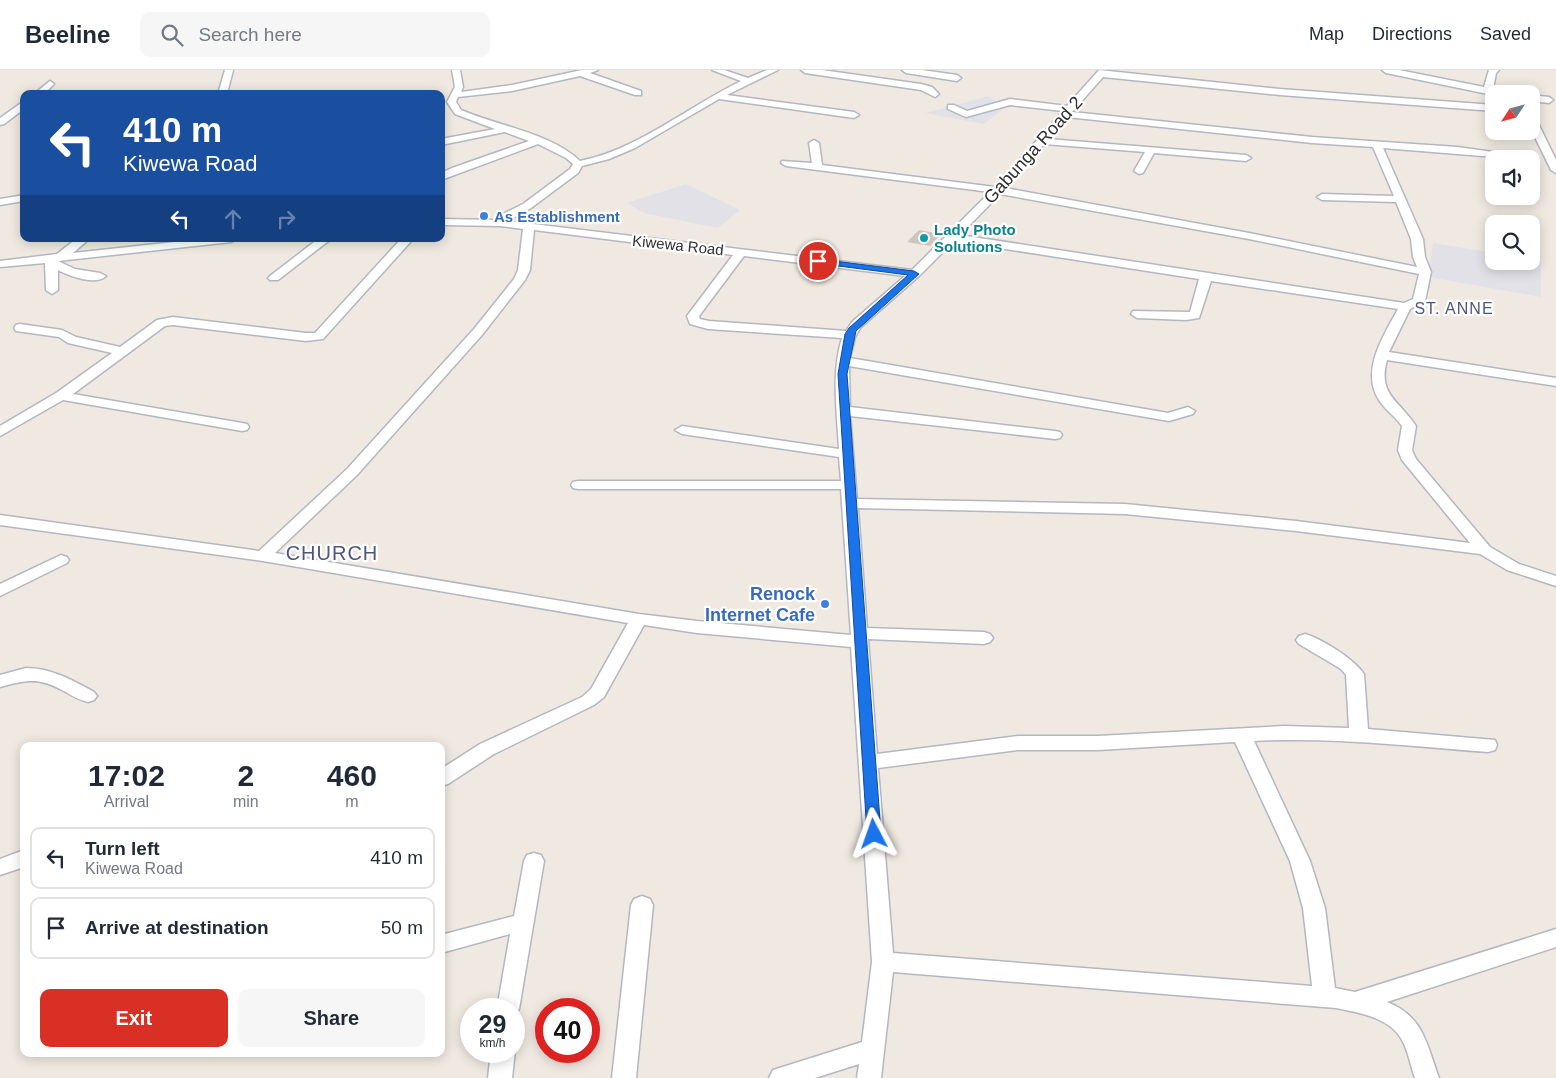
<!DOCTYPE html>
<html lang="en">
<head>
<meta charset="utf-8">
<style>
	:root { --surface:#fff; --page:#f6f6f7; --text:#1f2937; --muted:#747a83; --line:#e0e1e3; --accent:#d93025 }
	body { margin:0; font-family:Helvetica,sans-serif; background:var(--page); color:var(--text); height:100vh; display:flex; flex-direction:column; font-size:19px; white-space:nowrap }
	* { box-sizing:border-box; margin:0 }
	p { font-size:16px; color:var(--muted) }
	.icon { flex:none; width:28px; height:28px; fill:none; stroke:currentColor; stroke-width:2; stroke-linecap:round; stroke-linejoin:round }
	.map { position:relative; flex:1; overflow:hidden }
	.sheet { position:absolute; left:20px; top:672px; width:425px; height:315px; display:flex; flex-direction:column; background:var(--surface); border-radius:10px; box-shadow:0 2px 12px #0003 }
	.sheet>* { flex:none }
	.top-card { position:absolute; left:20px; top:20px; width:425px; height:152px; border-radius:10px; box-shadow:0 2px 12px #0003; background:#1a4fa0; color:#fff; overflow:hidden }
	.needle { width:32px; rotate:234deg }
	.tools { position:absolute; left:1485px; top:15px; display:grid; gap:10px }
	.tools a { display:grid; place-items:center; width:55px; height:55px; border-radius:10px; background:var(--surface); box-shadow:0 2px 12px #0003; font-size:25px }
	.speed { position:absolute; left:460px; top:928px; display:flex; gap:10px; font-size:25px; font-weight:700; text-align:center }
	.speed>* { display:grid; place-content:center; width:65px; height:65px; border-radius:50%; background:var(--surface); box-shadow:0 2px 12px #0003; line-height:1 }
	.speed small { font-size:12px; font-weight:400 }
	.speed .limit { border:8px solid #d22; background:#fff; color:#111 }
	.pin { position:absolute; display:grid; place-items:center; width:42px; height:42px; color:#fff; margin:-21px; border:2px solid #fff; border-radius:50%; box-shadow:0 1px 5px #0007 }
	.me { position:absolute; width:55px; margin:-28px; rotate:356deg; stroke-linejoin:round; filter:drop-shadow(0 0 4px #0008) }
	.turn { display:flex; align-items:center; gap:18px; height:105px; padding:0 20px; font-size:22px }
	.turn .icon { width:65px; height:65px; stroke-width:2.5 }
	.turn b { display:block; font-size:35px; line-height:42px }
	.lanes { display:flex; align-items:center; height:48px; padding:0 20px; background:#0003; justify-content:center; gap:25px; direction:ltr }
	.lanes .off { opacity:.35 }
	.eta { display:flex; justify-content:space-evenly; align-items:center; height:85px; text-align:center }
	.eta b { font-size:30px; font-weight:700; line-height:35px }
	.button { display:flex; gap:10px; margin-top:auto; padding:10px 20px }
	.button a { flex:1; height:58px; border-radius:10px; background:var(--accent); color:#fff; font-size:20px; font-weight:700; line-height:58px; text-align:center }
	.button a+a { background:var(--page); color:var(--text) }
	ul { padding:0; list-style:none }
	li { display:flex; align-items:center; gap:15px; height:62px; margin:0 10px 8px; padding:0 10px; border:2px solid var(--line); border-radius:10px }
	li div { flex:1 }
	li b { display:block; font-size:19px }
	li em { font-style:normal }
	header { display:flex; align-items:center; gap:30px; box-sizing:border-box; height:70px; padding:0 25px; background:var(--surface); border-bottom:1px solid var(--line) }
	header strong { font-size:24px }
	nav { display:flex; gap:28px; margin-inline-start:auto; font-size:18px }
	.search { width:350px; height:45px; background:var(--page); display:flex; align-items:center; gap:12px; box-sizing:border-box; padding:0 18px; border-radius:10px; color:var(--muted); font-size:19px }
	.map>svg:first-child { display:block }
	.industrial { fill:#e3e1e8 }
	.building { fill:#cbc7bf }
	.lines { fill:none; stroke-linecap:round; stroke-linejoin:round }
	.minor-casing { stroke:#b4b7c1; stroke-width:3 }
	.minor { fill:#fff; fill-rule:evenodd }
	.route { fill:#1a73e8; stroke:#114b97 }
	.shop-dot { fill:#3f7fe0; stroke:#fff; stroke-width:2 }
	.culture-dot { fill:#0f9aa8; stroke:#fff; stroke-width:2 }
	.labels { text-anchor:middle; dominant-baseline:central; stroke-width:4.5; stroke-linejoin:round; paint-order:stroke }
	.far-shop-label { font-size:15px; font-weight:bold; fill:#366cbe; stroke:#fff; text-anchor:start }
	.far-culture-label { font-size:15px; font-weight:bold; fill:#0d838f; stroke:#fff; text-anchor:start }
	.far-street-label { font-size:15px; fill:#2e2e2e; stroke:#fff }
	.far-quarter-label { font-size:16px; letter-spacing:1px; fill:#4d5680; stroke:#fff }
	.street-label { font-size:18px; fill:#2e2e2e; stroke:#fff }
	.shop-label { font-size:18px; font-weight:bold; fill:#366cbe; stroke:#fff; text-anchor:end }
	.quarter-label { font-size:20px; letter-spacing:1px; fill:#4d5680; stroke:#fff }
</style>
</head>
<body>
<header>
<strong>Beeline</strong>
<div class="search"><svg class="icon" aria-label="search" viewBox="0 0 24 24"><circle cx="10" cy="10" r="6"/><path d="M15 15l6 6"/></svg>Search here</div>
<nav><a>Map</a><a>Directions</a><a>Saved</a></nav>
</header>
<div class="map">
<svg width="1556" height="1008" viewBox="0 0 1556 1008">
	<rect width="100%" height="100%" fill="#efe9e1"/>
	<!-- industrial -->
	<g class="industrial">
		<path d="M989,26L1004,38L984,54L925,43Z"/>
		<path d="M686,114L740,140L718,158L644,143L627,133Z"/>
		<path d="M1433,173L1494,183V191H1531V189L1541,191V227L1428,207Z"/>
	</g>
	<!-- building -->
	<path class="building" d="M919,160L941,164L930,176L907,172Z"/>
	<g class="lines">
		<!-- minor casing -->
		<g class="minor-casing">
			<g id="minor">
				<path d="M225,0H233L227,24H218Z"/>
				<path d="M452,0H460L463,17L461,22L512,15L582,0H598L590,3L641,21V25H635L580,6L512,21L458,27L456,32L461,40C498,56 551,63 580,91C637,80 689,36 741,11L712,0H724L748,8L767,0H778L727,25L854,42L859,45L854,48L719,29L635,78L609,89L582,96L578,103L531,138L508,151L912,200L990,122L786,96L781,93L782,91L812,93L809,73L814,70L819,73L822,95L995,117L1063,41L1010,35L966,47L948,39V35H954L967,41L1010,29L1067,36L1099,0L1280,19L1494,35V41L1280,25L1103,7L1072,42L1312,67L1457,77L1530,87L1532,89L1531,90L1383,78L1423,169L1425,187L1431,202L1425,231L1410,239L1389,282L1556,308V316L1387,290C1377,325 1400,331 1416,356L1412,380L1416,389L1490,477L1519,494L1556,506V516L1507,500L1480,484L1296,461L1125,444L858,438L867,558L984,562L990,564L993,568L990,572L984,574L868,569L877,684L1018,666H1098L1284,656L1349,658L1346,605L1341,599L1299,574L1296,570L1299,566L1305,564C1322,569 1354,589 1364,604L1368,659L1495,670L1497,675L1495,680L1488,682C1410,676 1332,667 1254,671L1310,791L1325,838L1335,918L1355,922L1556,859V877L1387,932C1424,947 1426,973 1439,1008H1415C1411,997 1409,985 1404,974C1393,948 1361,943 1336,938L893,902L881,1008H857L859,994L815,1008H769L773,1000L862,972L872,892L851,577L697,563L644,555L604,627L594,635L494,684L448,714L441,716V699L480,674L582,627L591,619L628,553L263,491L0,455V445L259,481L347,399L474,259L514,209L518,200L523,159L500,156L441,155V149L497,150L503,144L523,134L570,99L573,94L566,88L538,74L441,110V103L452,98L529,71L505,62L441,75V69L495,59L455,44L447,32L455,17ZM1067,47L1312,73L1373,77L1394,126L1322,124L1317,127L1322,130L1396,132L1411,169L1413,187L1417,197L1249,163L1005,118L1044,74L1145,82L1134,101L1139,104L1143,103L1154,83L1246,91L1251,88L1246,85L1048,69ZM1000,124L1249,169L1419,204L1413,229L1404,233L960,165ZM534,160L733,185L687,246L690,254L708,259L842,268C831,304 837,341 839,379L682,356L675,360L682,364L839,387L841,411H578L573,412L571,415L573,418L578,419H841L851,565L697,551L639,544L275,483L357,405L482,265L525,210L530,200ZM954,171L1199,209L1190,242L1133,241L1131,244L1137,248L1186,250L1199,248L1211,211L1398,239C1384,265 1360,301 1379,330C1385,340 1395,346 1402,356L1398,380L1402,390L1470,473L1296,451L1125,434L857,429L850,346L1055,369L1060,368L1062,365L1060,362L1055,361L850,337L849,296L1169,351L1193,344L1195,341L1188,337L1168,343L850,288L855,267L861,257L919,206ZM744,186L905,206L852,252L846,261L709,251L700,249L699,246ZM1235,672L1290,791L1303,838L1312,916L893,883L878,698L1018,680H1098Z"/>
				<path d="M801,0H822L921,14L932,17L939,24L935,27L921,20L805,3Z"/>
				<path d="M902,0H922L957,5L961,8L957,11L906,3Z"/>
				<path d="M1382,0H1399L1484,17L1489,0H1499L1496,3L1493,19L1510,24H1488L1386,3Z"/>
				<path d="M50,11L54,14L44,24H34Z"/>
				<path d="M1531,25L1549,27L1553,30L1549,33L1531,31Z"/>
				<path d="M24,31V39L4,54L0,55V48Z"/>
				<path d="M1531,46L1536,49L1556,90V103L1551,100L1531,59Z"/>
				<path d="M24,125V131L0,135V129Z"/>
				<path d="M76,169H89L73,183L202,169H237L231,172L58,191L75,199L100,203L106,206C96,216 69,206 58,200V220L52,224L46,220L45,193L0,197V191L57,184Z"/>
				<path d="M318,169H331L278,210H270L268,208L270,206Z"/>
				<path d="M401,169H413L323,269L306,271L173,255L165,256L73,324L242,353L247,354L249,357L247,360L242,361L63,330L0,366V356L56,323L112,283L68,273L59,267L16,261L14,258L16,255L20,254L62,260L76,267L120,277L157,250L173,247L306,263H315Z"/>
				<path d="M61,485L67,487L69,490L67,493L0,526V514Z"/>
				<path d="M26,598C51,598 72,610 94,622L97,626L94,630L88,632C79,630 71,625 62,620C38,607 26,610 0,617V605Z"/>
				<path d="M24,780V797L0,805V789Z"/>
				<path d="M534,783L541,785L544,791L519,939L514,947V939H497L510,864L441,883V865L514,846L524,791L527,785Z"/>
				<path d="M642,826L650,829L653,835L636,1008H612L631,835L634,829Z"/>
				<path d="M514,979L515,981L512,1008H488L491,981H514Z"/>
			</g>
		</g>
		<!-- minor -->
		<use href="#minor" class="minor"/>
	</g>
	<!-- route -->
	<path class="route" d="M818,189L914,201L919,204L856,261L847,304L881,764L879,768L874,770L869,768L867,764L838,304L845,264L849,258L908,205L815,193V190Z"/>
	<!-- markers -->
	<g class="shop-dot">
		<circle cx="484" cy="146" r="5"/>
		<circle cx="825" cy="534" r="5"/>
	</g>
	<circle class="culture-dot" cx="924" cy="168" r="5"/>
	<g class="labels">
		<!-- far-shop labels -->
		<g class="far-shop-label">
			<text x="494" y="146">As Establishment</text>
		</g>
		<!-- far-culture labels -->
		<g class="far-culture-label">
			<text x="934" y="159">Lady Photo<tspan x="934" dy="17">Solutions</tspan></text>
		</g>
		<!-- far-street labels -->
		<g class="far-street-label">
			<text transform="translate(678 175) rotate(6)">Kiwewa Road</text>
		</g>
		<!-- far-quarter labels -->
		<g class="far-quarter-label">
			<text x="1454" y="238">ST. ANNE</text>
		</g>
		<!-- street labels -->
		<g class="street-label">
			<text transform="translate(1033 80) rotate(-48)">Gabunga Road 2</text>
		</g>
		<!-- shop labels -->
		<g class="shop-label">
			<text x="815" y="524">Renock<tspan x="815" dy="21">Internet Cafe</tspan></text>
		</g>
		<!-- quarter labels -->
		<g class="quarter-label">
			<text x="332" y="483">CHURCH</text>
		</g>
	</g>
</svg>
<div class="tools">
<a><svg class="needle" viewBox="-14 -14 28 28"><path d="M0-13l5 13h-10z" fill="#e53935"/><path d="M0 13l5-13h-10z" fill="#747a83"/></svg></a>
<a><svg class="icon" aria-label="sound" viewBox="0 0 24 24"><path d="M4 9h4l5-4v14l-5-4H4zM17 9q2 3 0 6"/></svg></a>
<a><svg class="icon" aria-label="search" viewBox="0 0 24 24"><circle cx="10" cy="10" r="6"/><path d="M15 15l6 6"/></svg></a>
</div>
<div class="speed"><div>29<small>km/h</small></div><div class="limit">40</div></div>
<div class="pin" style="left:818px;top:191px;background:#d93025"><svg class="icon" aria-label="arrive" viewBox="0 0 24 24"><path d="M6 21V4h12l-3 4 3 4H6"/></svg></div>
<svg class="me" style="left:874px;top:764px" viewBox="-20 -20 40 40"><path d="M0-17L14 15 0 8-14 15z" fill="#1a73e8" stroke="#fff" stroke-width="4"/></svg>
<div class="top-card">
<div class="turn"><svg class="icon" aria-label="left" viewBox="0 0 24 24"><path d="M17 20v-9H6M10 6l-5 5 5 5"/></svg><div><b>410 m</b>Kiwewa Road</div></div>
<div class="lanes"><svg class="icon" aria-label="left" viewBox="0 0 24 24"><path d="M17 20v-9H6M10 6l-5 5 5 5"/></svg><svg class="icon off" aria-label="ahead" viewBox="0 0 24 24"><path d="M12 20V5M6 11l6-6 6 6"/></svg><svg class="icon off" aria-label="right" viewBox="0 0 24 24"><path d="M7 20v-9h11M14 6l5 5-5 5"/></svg></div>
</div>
<section class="sheet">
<div class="eta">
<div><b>17:02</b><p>Arrival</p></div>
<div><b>2</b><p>min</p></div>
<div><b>460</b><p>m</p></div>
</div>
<ul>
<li><svg class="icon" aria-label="left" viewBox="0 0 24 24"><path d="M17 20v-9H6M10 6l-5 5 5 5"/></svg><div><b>Turn left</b><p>Kiwewa Road</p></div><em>410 m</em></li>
<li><svg class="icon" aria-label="arrive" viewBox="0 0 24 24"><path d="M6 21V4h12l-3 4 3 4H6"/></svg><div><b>Arrive at destination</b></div><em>50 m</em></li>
</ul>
<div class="button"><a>Exit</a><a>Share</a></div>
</section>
</div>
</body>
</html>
